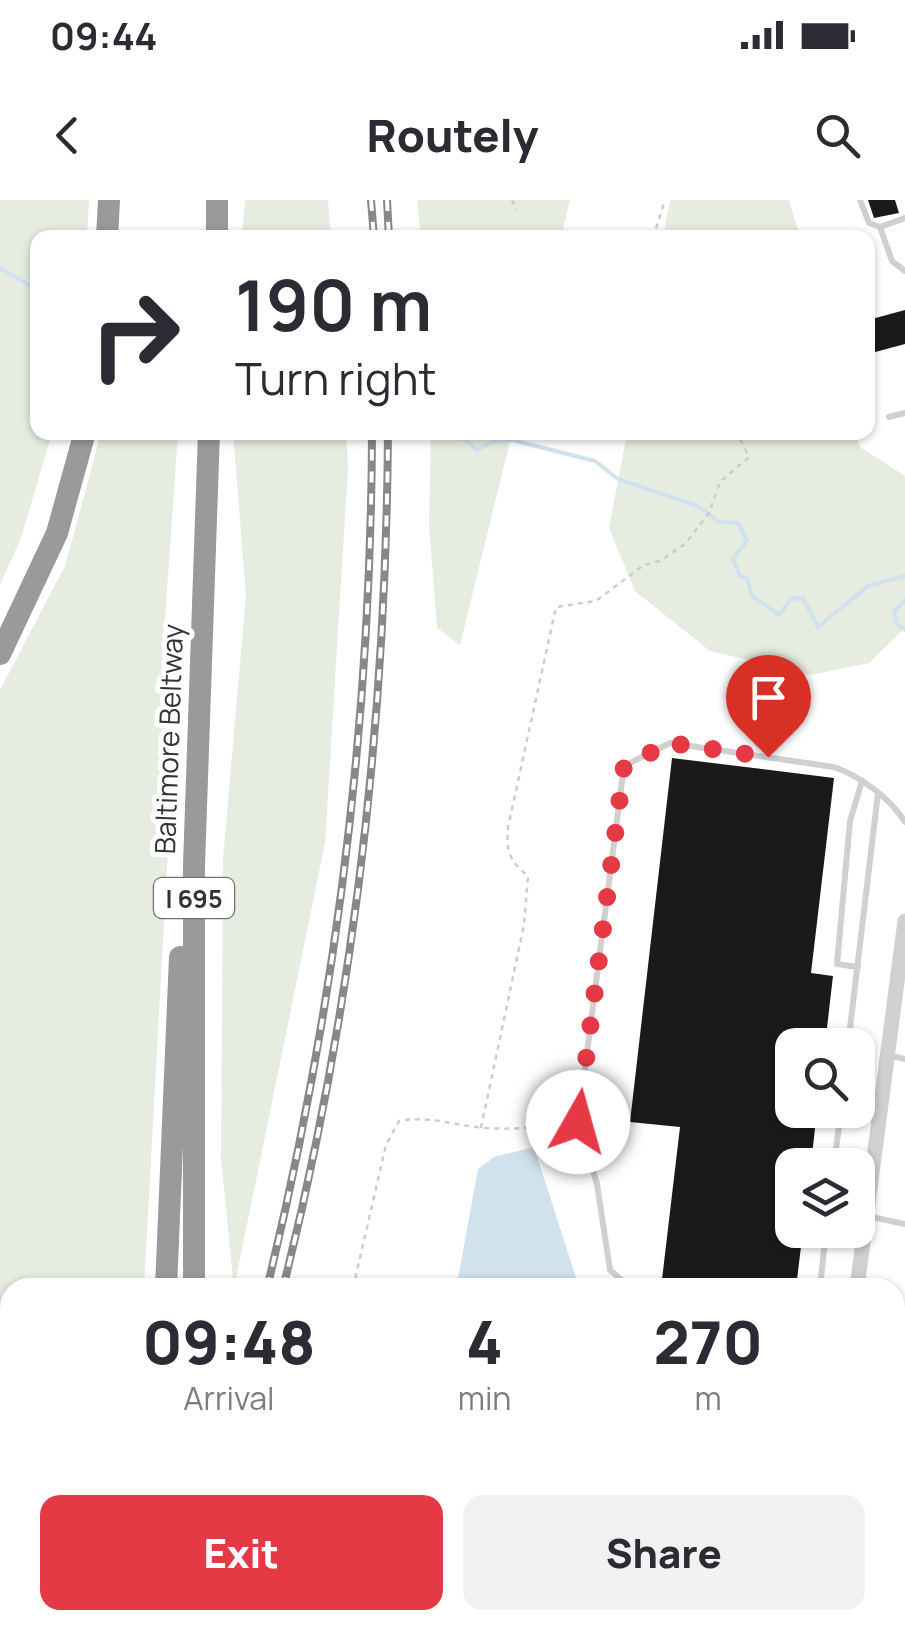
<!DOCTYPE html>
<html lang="en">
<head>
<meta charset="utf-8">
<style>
	:root { --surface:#fff; --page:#f2f2f3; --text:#2b2b33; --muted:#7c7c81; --accent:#e63946 }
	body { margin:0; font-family:Manrope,sans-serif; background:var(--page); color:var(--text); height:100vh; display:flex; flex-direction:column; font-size:38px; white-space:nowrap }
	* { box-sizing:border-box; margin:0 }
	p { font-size:32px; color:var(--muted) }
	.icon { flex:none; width:55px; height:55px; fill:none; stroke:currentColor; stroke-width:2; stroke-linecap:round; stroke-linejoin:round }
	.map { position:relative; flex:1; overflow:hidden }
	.details { position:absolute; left:0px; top:1078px; width:905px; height:352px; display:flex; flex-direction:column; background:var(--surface); border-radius:30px 30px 0 0; box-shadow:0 2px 8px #0004 }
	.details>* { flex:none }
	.top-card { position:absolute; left:30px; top:30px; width:845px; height:210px; border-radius:20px; box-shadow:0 2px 8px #0004; background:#fff; color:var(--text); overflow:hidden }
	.controls { position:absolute; left:775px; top:828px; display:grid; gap:20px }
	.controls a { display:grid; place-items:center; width:100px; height:100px; border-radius:20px; background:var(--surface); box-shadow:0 2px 8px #0004; font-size:50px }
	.pin { position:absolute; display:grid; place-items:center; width:85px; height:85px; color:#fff; margin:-102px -42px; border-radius:50% 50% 50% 0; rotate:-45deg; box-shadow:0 0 10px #0007 }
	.pin .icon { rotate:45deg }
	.me { position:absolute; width:110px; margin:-55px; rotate:7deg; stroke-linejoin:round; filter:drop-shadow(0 0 8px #0008) }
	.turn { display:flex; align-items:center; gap:35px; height:210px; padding:0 40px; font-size:45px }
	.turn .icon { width:130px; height:130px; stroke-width:2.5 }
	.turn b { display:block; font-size:70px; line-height:85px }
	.eta { display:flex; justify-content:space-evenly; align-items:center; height:170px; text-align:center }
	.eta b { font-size:60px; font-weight:800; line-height:70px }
	.action { display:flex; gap:20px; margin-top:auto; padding:20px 40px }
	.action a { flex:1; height:115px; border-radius:20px; background:var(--accent); color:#fff; font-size:40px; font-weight:800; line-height:115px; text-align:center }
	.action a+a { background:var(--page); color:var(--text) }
	.status { display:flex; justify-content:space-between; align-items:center; height:70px; padding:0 50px; background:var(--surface); direction:ltr }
	.status svg { height:28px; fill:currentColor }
	header { display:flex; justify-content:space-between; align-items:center; height:130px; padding:0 40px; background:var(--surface); font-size:45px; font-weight:800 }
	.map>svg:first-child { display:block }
	.green { fill:#e6ecdf }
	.water { fill:#cfe2ee }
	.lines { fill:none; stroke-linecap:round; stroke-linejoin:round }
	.stream { stroke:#cfe2ee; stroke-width:4 }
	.building { fill:#1a1a1a }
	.path { stroke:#cdcdcd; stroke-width:2.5; stroke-dasharray:5 5; stroke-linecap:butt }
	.service { stroke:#d0d0d0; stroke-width:6 }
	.minor { stroke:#d0d0d0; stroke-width:12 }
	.tertiary { stroke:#d0d0d0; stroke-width:15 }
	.motorway { stroke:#9a9a9a; stroke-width:22 }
	.rail-casing { stroke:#888; stroke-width:8 }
	.rail { stroke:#fff; stroke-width:4; stroke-dasharray:11; stroke-linecap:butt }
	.route { stroke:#e63946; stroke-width:18; stroke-dasharray:0 32.4 }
	.labels { text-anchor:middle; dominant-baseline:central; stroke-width:10; stroke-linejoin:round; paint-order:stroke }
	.shield { fill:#fff; stroke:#707070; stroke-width:2.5 }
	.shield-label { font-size:25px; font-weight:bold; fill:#333 }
	.street-label { font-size:28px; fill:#333; stroke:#fff }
</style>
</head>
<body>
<div class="status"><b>09:44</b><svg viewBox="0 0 49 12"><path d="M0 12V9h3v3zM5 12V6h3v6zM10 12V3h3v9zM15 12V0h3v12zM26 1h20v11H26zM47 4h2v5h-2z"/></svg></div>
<header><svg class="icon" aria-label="back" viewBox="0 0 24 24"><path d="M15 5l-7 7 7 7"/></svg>Routely<svg class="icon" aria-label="search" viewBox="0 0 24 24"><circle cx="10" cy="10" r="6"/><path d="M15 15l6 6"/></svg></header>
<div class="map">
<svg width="905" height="1429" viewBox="0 0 905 1429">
	<rect width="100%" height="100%" fill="#fff"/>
	<!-- green -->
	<g class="green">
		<path d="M0,0H89L87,37L38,38V232L52,233L21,338L0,385Z"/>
		<path d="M245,0H328L331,37H242Z"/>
		<path d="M417,0H570L561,37L421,38Z"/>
		<path d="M670,0H789L800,37H663Z"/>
		<path d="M101,233H178L164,433L176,503L144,1087L10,1088V1420H86L81,1429H0V490L65,366Z"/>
		<path d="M233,233H346L348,268L325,643L234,1088L221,959L223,659L246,395Z"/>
		<path d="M431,233H512L460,445L437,428L429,325Z"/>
		<path d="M627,233H856L860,247L905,276V428L869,463L811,475L710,451L635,391L609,328Z"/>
	</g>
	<!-- water -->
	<path class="water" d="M534,947L579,1087L457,1084L478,969L494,957Z"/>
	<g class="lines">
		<!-- stream -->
		<g class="stream">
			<path d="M0,68L38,90"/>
			<path d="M455,232L477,250L494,241L512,240L595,261L618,279L698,306L719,322L738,323L747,340L733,359L740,376L747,378L752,396L779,415L791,399L803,398L818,427L868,386L905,376"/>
			<path d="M905,400L894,412L897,424L905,430"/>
		</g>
	</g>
	<!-- building -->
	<g class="building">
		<path d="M868,0H895L899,13L874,18Z"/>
		<path d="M905,110V144L868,154V120Z"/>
		<path d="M672,558L834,578L811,773L833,776L825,845H792V910H817L811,965H792V1030H803L796,1088H661L680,927L630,922Z"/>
		<path d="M895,1367L905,1369V1429H895Z"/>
	</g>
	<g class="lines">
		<!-- path -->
		<g class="path">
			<path d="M512,0L517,10"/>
			<path d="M653,38L665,0"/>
			<path d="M481,928L524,725L528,676C509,661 506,651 508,627L556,407L596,401L644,365L660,361L685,344L709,313L720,282L749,257L737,232"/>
			<path d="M353,1088L386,945L399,921C431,915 454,926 486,928C514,930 539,927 566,923"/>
		</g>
		<!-- service -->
		<g class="service">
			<path d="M860,0L869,23L880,27L905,18"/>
			<path d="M880,27L892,61L905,71"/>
			<path d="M889,217L905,213"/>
			<path d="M858,767L837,764L850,621L862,581"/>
			<path d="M848,845L878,593"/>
			<path d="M887,855L905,859"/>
			<path d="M834,965L841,910"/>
			<path d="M867,1016L905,1024"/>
			<path d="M631,1088L610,1070L597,984L578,922L624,566L670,543L834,567C860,576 890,598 905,622"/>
			<path d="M820,1088L826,1030"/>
			<path d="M895,1170L898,1157L905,1158"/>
			<path d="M895,1221L905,1224"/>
			<path d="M895,1309L905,1312"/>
			<path d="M407,1420L408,1429"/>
		</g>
		<!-- minor -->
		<path class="minor" d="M895,1259L905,1261"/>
		<!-- tertiary -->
		<g class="tertiary">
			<path d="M857,1088L905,721"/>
			<path d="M802,1429L803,1420"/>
		</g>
		<!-- motorway -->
		<g class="motorway">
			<path d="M107,38L109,0"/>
			<path d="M217,38V0"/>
			<path d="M0,454L57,333L85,232"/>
			<path d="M166,1088L180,757"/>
			<path d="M194,1088V665L209,232"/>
			<path d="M250,1420L255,1429"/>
			<path d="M110,1429L114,1420"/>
		</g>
		<!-- rail casing -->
		<g class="rail-casing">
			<g id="rail">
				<path d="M371,0L374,38"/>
				<path d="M387,0L389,38"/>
				<path d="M267,1088C336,806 371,522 372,232"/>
				<path d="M283,1088C354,806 386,522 388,232"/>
				<path d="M169,1429L172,1420"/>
				<path d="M186,1429L190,1420"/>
			</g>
		</g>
		<!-- rail -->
		<use href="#rail" class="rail"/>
	</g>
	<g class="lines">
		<!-- route -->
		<path class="route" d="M578,922L624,566L670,543L768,557"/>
	</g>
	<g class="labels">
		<!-- shield labels -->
		<rect class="shield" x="154" y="678" width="80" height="40" rx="8"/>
		<g class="shield-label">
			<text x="194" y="698">I 695</text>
		</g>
		<!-- street labels -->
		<g class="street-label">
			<text transform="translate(168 539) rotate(-88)">Baltimore Beltway</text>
		</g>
	</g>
</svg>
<div class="controls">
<a><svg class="icon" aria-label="search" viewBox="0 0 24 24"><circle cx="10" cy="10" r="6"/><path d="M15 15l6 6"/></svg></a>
<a><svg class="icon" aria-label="layers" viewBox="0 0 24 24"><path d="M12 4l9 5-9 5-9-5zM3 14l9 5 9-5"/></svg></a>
</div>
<div class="pin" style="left:768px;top:557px;background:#d93025"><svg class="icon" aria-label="arrive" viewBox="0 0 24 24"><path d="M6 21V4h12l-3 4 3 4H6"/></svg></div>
<svg class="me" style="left:578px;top:922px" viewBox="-20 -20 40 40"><circle r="19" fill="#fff"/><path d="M0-13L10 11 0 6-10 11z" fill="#e63946"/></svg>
<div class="top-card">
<div class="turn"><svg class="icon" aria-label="right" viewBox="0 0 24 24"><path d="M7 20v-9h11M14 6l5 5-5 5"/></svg><div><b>190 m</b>Turn right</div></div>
</div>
<section class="details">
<div class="eta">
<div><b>09:48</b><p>Arrival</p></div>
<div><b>4</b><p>min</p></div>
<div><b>270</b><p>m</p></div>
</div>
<div class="action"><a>Exit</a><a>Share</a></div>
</section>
</div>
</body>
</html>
